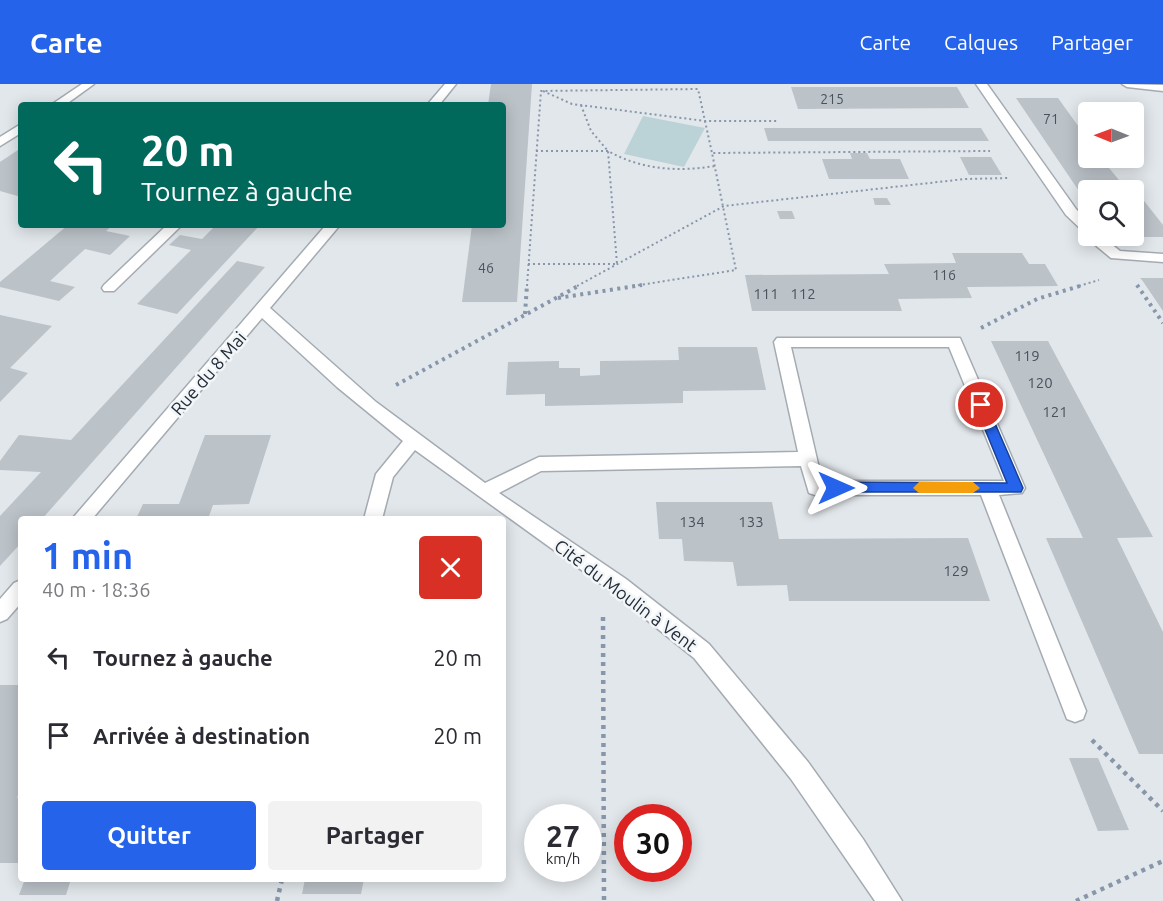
<!DOCTYPE html>
<html lang="fr">
<head>
<meta charset="utf-8">
<style>
	:root { --surface:#fff; --page:#f2f2f3; --text:#2b2b33; --muted:#7c7c81; --accent:#2563eb }
	body { margin:0; font-family:Ubuntu,sans-serif; background:var(--page); color:var(--text); height:100vh; display:flex; flex-direction:column; font-size:22px; white-space:nowrap }
	* { box-sizing:border-box; margin:0 }
	p { font-size:20px; color:var(--muted) }
	.icon { flex:none; width:33px; height:33px; fill:none; stroke:currentColor; stroke-width:2; stroke-linecap:round; stroke-linejoin:round }
	.map { position:relative; flex:1; overflow:hidden }
	.panel { position:absolute; left:18px; top:432px; width:488px; height:366px; display:flex; flex-direction:column; background:var(--surface); border-radius:6px; box-shadow:0 3px 15px #0003 }
	.panel>* { flex:none }
	.top-card { position:absolute; left:18px; top:18px; width:488px; height:126px; border-radius:6px; box-shadow:0 3px 15px #0003; background:#00695c; color:#fff; overflow:hidden }
	.needle { width:39px; rotate:271deg }
	.controls { position:absolute; left:1078px; top:18px; display:grid; gap:12px }
	.controls a { display:grid; place-items:center; width:66px; height:66px; border-radius:6px; background:var(--surface); box-shadow:0 3px 15px #0003; font-size:30px }
	.speed { position:absolute; left:524px; top:720px; display:flex; gap:12px; font-size:30px; font-weight:700; text-align:center }
	.speed>* { display:grid; place-content:center; width:78px; height:78px; border-radius:50%; background:var(--surface); box-shadow:0 3px 15px #0003; line-height:1 }
	.speed small { font-size:15px; font-weight:400 }
	.speed .limit { border:9px solid #d22; background:#fff; color:#111 }
	.pin { position:absolute; display:grid; place-items:center; width:51px; height:51px; color:#fff; margin:-26px; border:3px solid #fff; border-radius:50%; box-shadow:0 2px 6px #0007 }
	.me { position:absolute; width:66px; margin:-33px; rotate:90deg; stroke-linejoin:round; filter:drop-shadow(0 0 4px #0008) }
	.turn { display:flex; align-items:center; gap:21px; height:126px; padding:0 24px; font-size:27px }
	.turn .icon { width:78px; height:78px; stroke-width:2.5 }
	.turn b { display:block; font-size:42px; line-height:51px }
	.round { display:grid; place-items:center; flex:none; width:63px; height:63px; border-radius:6px; background:var(--page) }
	.head { display:flex; align-items:center; justify-content:space-between; height:102px; padding:0 24px }
	h1 { font-size:36px; font-weight:600; line-height:45px; color:var(--accent) }
	.primary-button { display:flex; gap:12px; margin-top:auto; padding:12px 24px }
	.primary-button a { flex:1; height:69px; border-radius:6px; background:var(--accent); color:#fff; font-size:24px; font-weight:600; line-height:69px; text-align:center }
	.primary-button a+a { background:var(--page); color:var(--text) }
	ul { padding:0; list-style:none }
	li { display:flex; align-items:center; gap:18px; height:78px; padding:0 24px }
	li div { flex:1 }
	li b { display:block; font-size:22px }
	li em { font-style:normal }
	header { display:flex; align-items:center; gap:36px; box-sizing:border-box; height:84px; padding:0 30px; background:var(--accent); color:#fff }
	header strong { font-size:28px }
	nav { display:flex; gap:33px; margin-inline-start:auto; font-size:21px }
	.map>svg:first-child { display:block }
	.green { fill:#bbd3d7 }
	.building { fill:#bbc2c8 }
	.lines { fill:none; stroke-linecap:round; stroke-linejoin:round }
	.minor-casing { stroke:#a5abb2; stroke-width:3 }
	.path-far2 { stroke:#8796aa; stroke-width:2; stroke-dasharray:2 3; stroke-linecap:butt }
	.path-far1 { stroke:#8796aa; stroke-width:4; stroke-dasharray:3 4.5; stroke-linecap:butt }
	.path { stroke:#8796aa; stroke-width:4.5; stroke-dasharray:4 5; stroke-linecap:butt }
	.minor { fill:#fff; fill-rule:evenodd }
	.route { fill:#2563eb; stroke:#184099; stroke-width:1.5 }
	.slow { fill:#f59e0b }
	.labels { text-anchor:middle; dominant-baseline:central; stroke-width:5; stroke-linejoin:round; paint-order:stroke }
	.far-number-label { font-size:14px; fill:#4a525d }
	.number-label { font-size:15px; fill:#4a525d }
	.street-label { font-size:18px; fill:#242d39; stroke:#f2f6f8 }
</style>
</head>
<body>
<header>
<strong>Carte</strong>
<nav><a>Carte</a><a>Calques</a><a>Partager</a></nav>
</header>
<div class="map">
<svg width="1163" height="817" viewBox="0 0 1163 817">
	<rect width="100%" height="100%" fill="#e2e7eb"/>
	<!-- green -->
	<path class="green" d="M643,32L705,44L684,83L624,70Z"/>
	<!-- building -->
	<g class="building">
		<path d="M491,0H532L517,218H462L472,141H502V21H488Z"/>
		<path d="M791,3H957L969,24L798,25Z"/>
		<path d="M1016,14H1058L1089,57V74H1101L1127,106H1089V113H1083Z"/>
		<path d="M764,44H981L989,57H768Z"/>
		<path d="M18,66L21,67V113L0,107V78Z"/>
		<path d="M850,69H867L870,75H900L909,95H829L822,75H852Z"/>
		<path d="M960,73H991L1002,91H969Z"/>
		<path d="M1134,113H1141L1163,141V153H1134Z"/>
		<path d="M873,114H887L891,121H875Z"/>
		<path d="M777,127H792L795,135H780Z"/>
		<path d="M68,141H113L106,147L130,152L110,171L85,165L50,197L75,203L59,217L0,203V198Z"/>
		<path d="M216,141H260L177,230L137,220L191,166L169,161L180,151L202,155Z"/>
		<path d="M952,169H1022L1029,180H1045L1058,202L967,203L972,214L898,215L902,227H752L745,191L889,190L884,180L956,179Z"/>
		<path d="M237,177L265,183L42,435H21V459L0,482V432L41,388L0,386V377L19,351L71,356Z"/>
		<path d="M1140,194H1163V227L1142,196Z"/>
		<path d="M0,231L52,242L10,284L28,289L0,318Z"/>
		<path d="M991,257H1048L1153,453L1117,454L1163,548V670H1139L1046,454H1083Z"/>
		<path d="M678,263H757L766,306L683,307V319L545,322V310L506,311L508,278L559,277V284H580V292L600,291V277L679,276Z"/>
		<path d="M205,351H271L249,420L213,421L208,435H136L143,420H179Z"/>
		<path d="M656,418H772L779,455L968,454L990,517H789L787,501L737,502L733,478L684,477L682,455H659Z"/>
		<path d="M0,601H21V704L17,714H21V779H0Z"/>
		<path d="M1069,674H1098L1129,746L1098,747Z"/>
		<path d="M25,795H71L66,811H19Z"/>
		<path d="M305,795H364L361,810H302Z"/>
	</g>
	<g class="lines">
		<!-- minor casing -->
		<g class="minor-casing">
			<g id="minor">
				<path d="M82,0H94L65,21H51Z"/>
				<path d="M445,0H456L439,21H427Z"/>
				<path d="M976,0H987L1076,125L1089,139V152H1101L1120,167L1163,170V178L1111,174L1088,155L1087,151L1066,131Z"/>
				<path d="M1122,0L1163,1V7L1127,3Z"/>
				<path d="M21,40V49L0,62V53Z"/>
				<path d="M167,141H182L114,207H104L102,204L104,201Z"/>
				<path d="M326,141H340L270,224L376,318L485,399L539,373L798,368L774,258L777,254H960L1025,404L1022,409L999,411L1086,627L1083,635L1075,638L1067,635L981,411H815L809,409L801,382L541,387L499,409L626,495L709,560L808,678L863,755L902,817H875L791,695L694,574L612,508L415,366L393,393L382,435H364L376,390L403,357L337,303L262,234L92,435H72ZM791,263H949L1004,397H822Z"/>
				<path d="M21,496V519L7,535L0,538V515L14,499Z"/>
			</g>
		</g>
		<!-- path-far2 -->
		<g class="path-far2">
			<path d="M543,7L572,20L705,37H779"/>
			<path d="M581,21L591,47L608,67"/>
			<path d="M536,67H608"/>
			<path d="M528,180H617L608,67C642,86 677,88 715,82"/>
			<path d="M527,202L541,7L698,5L712,69"/>
			<path d="M577,202L724,122L965,95L1010,94"/>
			<path d="M633,202L736,186L712,69L990,67"/>
			<path d="M1079,202L1099,196"/>
		</g>
		<!-- path-far1 -->
		<g class="path-far1">
			<path d="M1137,201L1163,239"/>
			<path d="M558,214L642,201"/>
			<path d="M525,230L527,201"/>
			<path d="M981,244L1037,215L1083,201"/>
			<path d="M396,301L580,201"/>
		</g>
		<!-- path -->
		<g class="path">
			<path d="M603,533L604,817"/>
			<path d="M1092,656L1163,727"/>
			<path d="M277,817L282,795"/>
			<path d="M1076,817L1163,777"/>
		</g>
		<!-- minor -->
		<use href="#minor" class="minor"/>
	</g>
	<!-- route -->
	<path class="route" d="M981,316L987,321L1023,404L1021,408H831L829,404L836,398L1007,399L975,321Z"/>
	<!-- slow -->
	<path class="slow" d="M919,398H973L980,404L973,409H919L913,404Z"/>
	<g class="labels">
		<!-- far-number labels -->
		<g class="far-number-label">
			<text x="832" y="15">215</text>
			<text x="1051" y="35">71</text>
			<text x="486" y="184">46</text>
			<text x="944" y="191">116</text>
		</g>
		<!-- number labels -->
		<g class="number-label">
			<text x="766" y="209">111</text>
			<text x="803" y="209">112</text>
			<text x="1027" y="271">119</text>
			<text x="1040" y="298">120</text>
			<text x="1055" y="327">121</text>
			<text x="692" y="437">134</text>
			<text x="751" y="437">133</text>
			<text x="956" y="486">129</text>
		</g>
		<!-- street labels -->
		<g class="street-label">
			<text transform="translate(208 289) rotate(-49)">Rue du 8 Mai</text>
			<text transform="translate(626 511) rotate(37)">Cité du Moulin à Vent</text>
		</g>
	</g>
</svg>
<div class="controls">
<a><svg class="needle" viewBox="-14 -14 28 28"><path d="M0-13l5 13h-10z" fill="#e53935"/><path d="M0 13l5-13h-10z" fill="#7c7c81"/></svg></a>
<a><svg class="icon" aria-label="search" viewBox="0 0 24 24"><circle cx="10" cy="10" r="6"/><path d="M15 15l6 6"/></svg></a>
</div>
<div class="speed"><div>27<small>km/h</small></div><div class="limit">30</div></div>
<div class="pin" style="left:981px;top:321px;background:#d93025"><svg class="icon" aria-label="arrive" viewBox="0 0 24 24"><path d="M6 21V4h12l-3 4 3 4H6"/></svg></div>
<svg class="me" style="left:836px;top:404px" viewBox="-20 -20 40 40"><path d="M0-17L14 15 0 8-14 15z" fill="#2563eb" stroke="#fff" stroke-width="4"/></svg>
<div class="top-card">
<div class="turn"><svg class="icon" aria-label="left" viewBox="0 0 24 24"><path d="M17 20v-9H6M10 6l-5 5 5 5"/></svg><div><b>20 m</b>Tournez à gauche</div></div>
</div>
<section class="panel">
<div class="head"><div><h1>1 min</h1><p>40 m · 18:36</p></div><a class="round" style="background:#d93025;color:#fff"><svg class="icon" aria-label="close" viewBox="0 0 24 24"><path d="M6 6l12 12M18 6L6 18"/></svg></a></div>
<ul>
<li><svg class="icon" aria-label="left" viewBox="0 0 24 24"><path d="M17 20v-9H6M10 6l-5 5 5 5"/></svg><div><b>Tournez à gauche</b></div><em>20 m</em></li>
<li><svg class="icon" aria-label="arrive" viewBox="0 0 24 24"><path d="M6 21V4h12l-3 4 3 4H6"/></svg><div><b>Arrivée à destination</b></div><em>20 m</em></li>
</ul>
<div class="primary-button"><a>Quitter</a><a>Partager</a></div>
</section>
</div>
</body>
</html>
